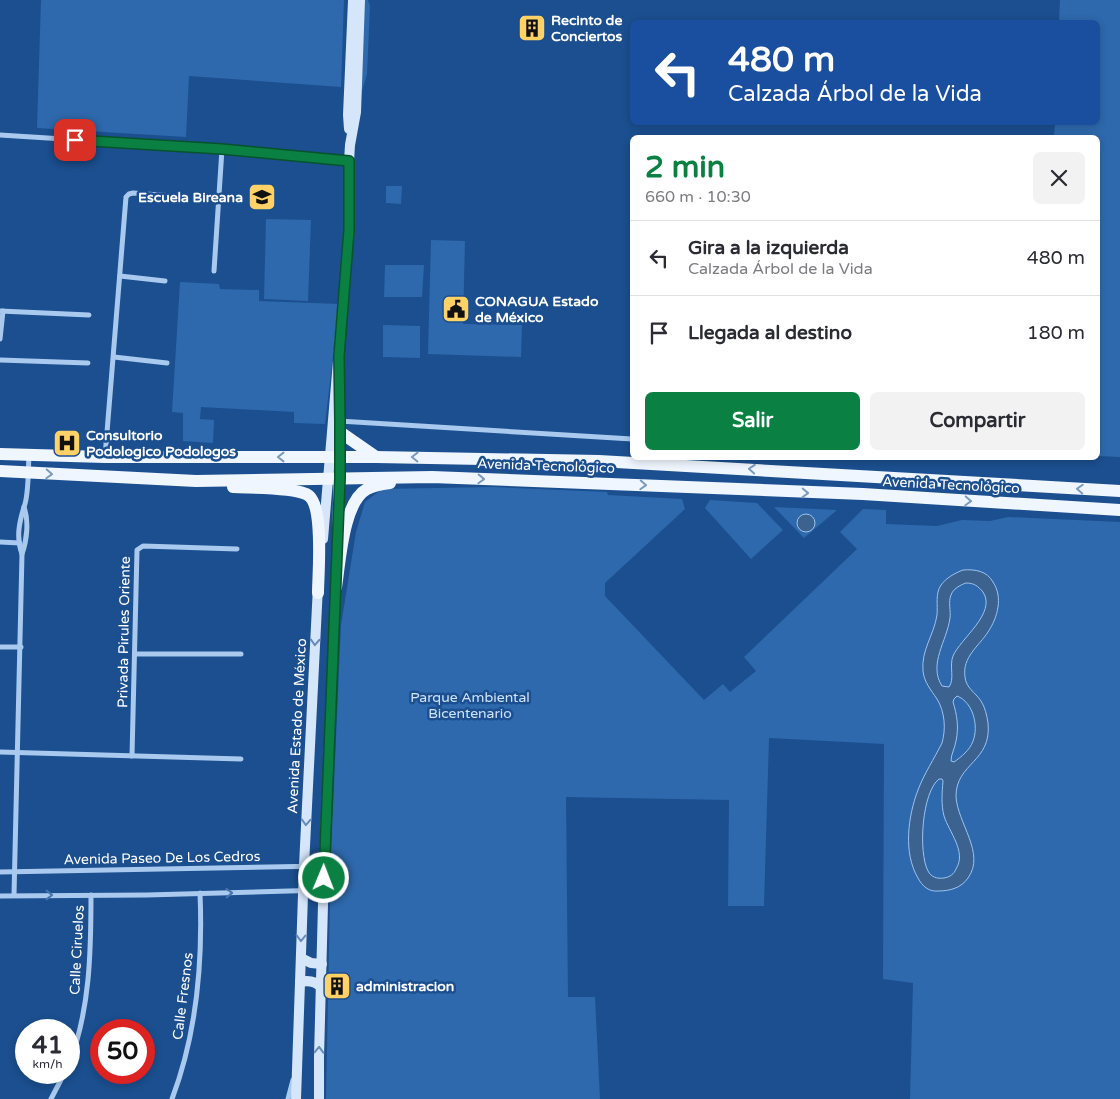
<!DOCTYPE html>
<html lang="es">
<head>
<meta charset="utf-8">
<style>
	:root { --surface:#fff; --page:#f2f2f3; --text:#2b2b33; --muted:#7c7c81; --line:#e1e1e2; --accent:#0b8043 }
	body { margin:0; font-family:"Varela Round",sans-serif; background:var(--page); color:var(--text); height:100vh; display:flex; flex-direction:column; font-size:19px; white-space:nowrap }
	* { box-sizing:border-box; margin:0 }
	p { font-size:16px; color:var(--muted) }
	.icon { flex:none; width:28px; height:28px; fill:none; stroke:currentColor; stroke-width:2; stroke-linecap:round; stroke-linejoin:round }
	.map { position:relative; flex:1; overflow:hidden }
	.drawer { position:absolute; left:630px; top:135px; width:470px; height:325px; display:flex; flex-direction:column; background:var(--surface); border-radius:8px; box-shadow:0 2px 8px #0003 }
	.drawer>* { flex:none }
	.banner { position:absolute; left:630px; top:20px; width:470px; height:105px; border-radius:8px; box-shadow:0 2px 8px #0003; background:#1a4fa0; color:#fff; overflow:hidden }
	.speed { position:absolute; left:15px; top:1019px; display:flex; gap:10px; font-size:25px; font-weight:700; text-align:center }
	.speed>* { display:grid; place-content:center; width:65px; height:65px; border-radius:50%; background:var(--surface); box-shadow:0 2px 8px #0003; line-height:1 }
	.speed small { font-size:12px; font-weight:400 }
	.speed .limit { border:8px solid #d22; background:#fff; color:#111 }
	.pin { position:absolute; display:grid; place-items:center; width:42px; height:42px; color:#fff; margin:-21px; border-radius:10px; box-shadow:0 2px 8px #0006 }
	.me { position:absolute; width:55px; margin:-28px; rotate:1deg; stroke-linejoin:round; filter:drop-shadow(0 0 4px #0008) }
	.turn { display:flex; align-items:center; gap:18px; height:105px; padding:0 15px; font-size:22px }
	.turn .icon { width:65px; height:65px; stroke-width:2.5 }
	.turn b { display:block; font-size:35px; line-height:42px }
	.round { display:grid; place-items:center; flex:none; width:52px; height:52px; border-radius:8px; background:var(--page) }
	.overview { display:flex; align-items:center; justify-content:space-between; height:85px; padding:0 15px }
	h1 { font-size:30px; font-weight:700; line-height:38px; color:var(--accent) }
	.primary-button { display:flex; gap:10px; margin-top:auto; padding:10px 15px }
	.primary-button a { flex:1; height:58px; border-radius:8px; background:var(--accent); color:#fff; font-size:20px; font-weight:700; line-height:58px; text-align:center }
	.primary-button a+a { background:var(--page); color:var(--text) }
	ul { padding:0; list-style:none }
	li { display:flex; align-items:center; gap:15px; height:75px; padding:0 15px; border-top:1px solid var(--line) }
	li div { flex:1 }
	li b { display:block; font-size:19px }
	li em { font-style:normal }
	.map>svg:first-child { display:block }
	.green { fill:#2e69ad }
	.water { fill:#3c6290; stroke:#9cc4f0; fill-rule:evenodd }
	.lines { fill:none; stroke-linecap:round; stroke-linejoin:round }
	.street { stroke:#a9c9ee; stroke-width:5 }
	.secondary { stroke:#d6e6fa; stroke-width:10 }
	.primary { stroke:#f0f6ff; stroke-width:12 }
	.oneway { stroke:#7b9ac1 }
	.oneway2 { stroke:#668bba }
	.oneway3 { stroke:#4674ac }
	.route-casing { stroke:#07532c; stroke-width:12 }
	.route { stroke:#0b8043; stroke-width:9 }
	.labels { text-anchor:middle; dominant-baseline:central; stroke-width:5; stroke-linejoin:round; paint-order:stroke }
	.poi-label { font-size:14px; font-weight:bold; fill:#fff; stroke:#1b4f8f; text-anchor:start }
	.street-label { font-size:14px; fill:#fff; stroke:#1b4f8f }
	.park-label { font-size:14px; fill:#cfe3fa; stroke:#1b4f8f }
</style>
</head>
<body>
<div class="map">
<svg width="1120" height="1099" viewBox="0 0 1120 1099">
	<rect width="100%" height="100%" fill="#1b4f8f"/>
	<!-- green -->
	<g class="green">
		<path d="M41,0H344L341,87L189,76L186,137L37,128Z"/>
		<path d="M364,0H368L370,6L367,74L360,98Z"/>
		<path d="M1060,0H1120V457L1098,456V138L1054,137L1055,123L1098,122V22H1059Z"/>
		<path d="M386,186H402L401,204L386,203Z"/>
		<path d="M266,219L311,220L308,301L264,299Z"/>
		<path d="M431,240L465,241L463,324L522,325L521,357L428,354Z"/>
		<path d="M385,265H424L422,297H384Z"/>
		<path d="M180,282L219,284L220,289L259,290V301L339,304L325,424L294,423V412L201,407L200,419L214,420L213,443L183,441V413L172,412Z"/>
		<path d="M383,325L420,326V358L383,357Z"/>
		<path d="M492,487L607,492L608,495L682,499L685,509L605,583V596L704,700L723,684L730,692L756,671L744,657L857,549L840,532L863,509L886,510V524L937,526L962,520L990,521L1008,517L1120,522V1099H910L913,983L883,979L884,744L769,738L764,906H728L729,800L566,797L568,997H595L600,1099H326L331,852L341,625L356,532L365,502L382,489Z"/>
		<path d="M710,500L757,503L783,530L751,559L705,508Z"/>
		<path d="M774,507L837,510L804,538Z"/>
	</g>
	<!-- water -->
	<g class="water">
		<circle cx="806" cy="523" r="9"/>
		<path d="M963,570C975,569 987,571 993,582C1003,597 998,617 988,632C979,646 962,657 965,677C966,688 975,692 981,701C985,707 987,716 988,723C992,762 956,763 956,796C957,823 986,853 968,878C961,888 950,891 938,891C929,892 922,886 918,878C903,853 908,816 918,790C924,774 934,759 942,743C946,729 945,712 937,699C931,690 924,682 923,671C921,650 934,635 937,615C938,605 935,594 941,585C946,578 955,573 963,570ZM966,583C974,583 978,586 983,592C997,613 960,639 953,656C949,666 955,679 949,687L942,686C928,664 947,641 950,618C951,611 948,602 951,595C953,589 960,585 966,583ZM957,696C973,702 979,726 973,741C970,750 961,757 954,762L951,761C951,754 955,748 956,741C959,727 957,715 953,702L954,699ZM939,779H942L943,781C942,793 941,804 944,816C949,832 967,852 956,869C954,874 950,877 944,878C937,879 931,877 928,871C918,852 922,792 939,779Z"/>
	</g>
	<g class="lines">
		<!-- street -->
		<g class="street">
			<path d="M0,135L222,149L349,161"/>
			<path d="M214,271L222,149"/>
			<path d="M120,276L165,281"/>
			<path d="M0,311L89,315"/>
			<path d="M0,339L3,311"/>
			<path d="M114,357L167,363"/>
			<path d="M0,360L88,363"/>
			<path d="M339,421L632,439"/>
			<path d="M105,457L126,197L129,194L133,193L173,196"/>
			<path d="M0,542L20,543"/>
			<path d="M22,554C27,540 29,521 24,507"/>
			<path d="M0,647H21"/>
			<path d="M135,654H241"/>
			<path d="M0,752L241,759"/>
			<path d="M132,756L137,550L143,546L237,549"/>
			<path d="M0,872L324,866"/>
			<path d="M14,895L22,554C16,538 19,523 24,507C29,495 28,469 29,455"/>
			<path d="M0,896L147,895L324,890"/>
			<path d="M69,1064C90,1010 91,952 91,895"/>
			<path d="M51,1099L65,1072"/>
			<path d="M172,1099C197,1033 203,963 200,893"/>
			<path d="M288,1099L293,1080"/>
		</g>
		<!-- secondary -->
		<g class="secondary">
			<path d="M349,129L348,115L353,1"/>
			<path d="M323,539L349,230V161L350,145L356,112L360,0"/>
			<path d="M337,546L340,405"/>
			<path d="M301,958L311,963L322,964"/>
			<path d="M300,982C308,980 315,981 321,987"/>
			<path d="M296,1099L304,866L318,586"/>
			<path d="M319,1099V1057L324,866L336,580"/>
		</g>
		<!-- primary -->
		<g class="primary">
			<path d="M340,432L376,457"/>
			<path d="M0,454L105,457H376L599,461L1120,491"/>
			<path d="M0,471L196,481L432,477L863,494L1120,510"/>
			<path d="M233,487C250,488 291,487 306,494C325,501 318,574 318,593"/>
			<path d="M336,587C340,562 343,502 367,489C374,485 382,484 390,483"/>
		</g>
	</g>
	<!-- one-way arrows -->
	<defs><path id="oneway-chevron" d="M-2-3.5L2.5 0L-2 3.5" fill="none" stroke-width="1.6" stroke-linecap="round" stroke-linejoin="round" transform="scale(1.25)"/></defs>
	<g class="oneway">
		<use href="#oneway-chevron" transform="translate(281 457) rotate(-180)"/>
		<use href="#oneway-chevron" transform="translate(415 457) rotate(-179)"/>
		<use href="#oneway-chevron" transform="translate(752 469) rotate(-176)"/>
		<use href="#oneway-chevron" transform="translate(49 474) rotate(3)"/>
		<use href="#oneway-chevron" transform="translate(481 479) rotate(2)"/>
		<use href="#oneway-chevron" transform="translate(643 485) rotate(3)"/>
		<use href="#oneway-chevron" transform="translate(1080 489) rotate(-177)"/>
		<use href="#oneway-chevron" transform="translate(805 493) rotate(2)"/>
		<use href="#oneway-chevron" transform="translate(968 501) rotate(3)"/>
	</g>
	<g class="oneway2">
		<use href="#oneway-chevron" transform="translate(315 642) rotate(93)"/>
		<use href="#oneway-chevron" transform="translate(306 822) rotate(93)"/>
		<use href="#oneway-chevron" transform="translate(301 938) rotate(91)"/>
		<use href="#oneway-chevron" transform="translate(319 1050) rotate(-88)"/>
	</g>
	<g class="oneway3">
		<use href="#oneway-chevron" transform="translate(229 893) rotate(-2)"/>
		<use href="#oneway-chevron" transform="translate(49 895)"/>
	</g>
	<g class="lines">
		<!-- route casing -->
		<g class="route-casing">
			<path id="route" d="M75,140L222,149L349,161V230L339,356L340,421V478L324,878"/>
		</g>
		<!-- route -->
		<use href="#route" class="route"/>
	</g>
	<!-- icons -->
	<defs>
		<g id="building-square" transform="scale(1.4375)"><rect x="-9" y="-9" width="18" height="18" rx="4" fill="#ffd166" stroke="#1b4f8f"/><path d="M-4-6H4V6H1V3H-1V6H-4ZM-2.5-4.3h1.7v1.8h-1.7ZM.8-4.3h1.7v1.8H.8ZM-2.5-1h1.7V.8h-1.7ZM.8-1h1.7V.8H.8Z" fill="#111"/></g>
		<g id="school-square" transform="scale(1.4375)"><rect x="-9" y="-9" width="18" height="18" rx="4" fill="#ffd166" stroke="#1b4f8f"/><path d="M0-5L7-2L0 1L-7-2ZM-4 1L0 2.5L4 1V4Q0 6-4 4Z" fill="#111"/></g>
		<g id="civic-square" transform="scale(1.4375)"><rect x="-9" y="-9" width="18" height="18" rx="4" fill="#ffd166" stroke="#1b4f8f"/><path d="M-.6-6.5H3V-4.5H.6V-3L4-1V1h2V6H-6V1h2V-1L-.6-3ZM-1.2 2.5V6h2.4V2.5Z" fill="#111"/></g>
		<g id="hospital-square" transform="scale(1.4375)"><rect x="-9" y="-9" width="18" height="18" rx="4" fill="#ffd166" stroke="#1b4f8f"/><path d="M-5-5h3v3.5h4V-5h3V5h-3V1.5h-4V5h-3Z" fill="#111"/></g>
	</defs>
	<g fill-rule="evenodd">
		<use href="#building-square" x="532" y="28"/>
		<use href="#school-square" x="262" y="197"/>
		<use href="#civic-square" x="456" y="309"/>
		<use href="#hospital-square" x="67" y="443"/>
		<use href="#building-square" x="337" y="986"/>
	</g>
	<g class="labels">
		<!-- poi labels -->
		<g class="poi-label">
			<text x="551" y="20">Recinto de<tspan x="551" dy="16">Conciertos</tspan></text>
			<text x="243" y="197" text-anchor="end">Escuela Bireana</text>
			<text x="475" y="301">CONAGUA Estado<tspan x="475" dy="16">de México</tspan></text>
			<text x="86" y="435">Consultorio<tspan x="86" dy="16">Podologico Podologos</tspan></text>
			<text x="356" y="986">administracion</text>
		</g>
		<!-- street labels -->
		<g class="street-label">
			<text transform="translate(546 466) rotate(2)">Avenida Tecnológico</text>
			<text transform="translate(951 485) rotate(3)">Avenida Tecnológico</text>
			<text transform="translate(124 632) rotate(-89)">Privada Pirules Oriente</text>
			<text transform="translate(297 726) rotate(-87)">Avenida Estado de México</text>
			<text transform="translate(162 858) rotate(-1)">Avenida Paseo De Los Cedros</text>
			<text transform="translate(77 950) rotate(-87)">Calle Ciruelos</text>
			<text transform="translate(183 996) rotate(-83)">Calle Fresnos</text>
		</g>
		<!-- park labels -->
		<g class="park-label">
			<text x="470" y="697">Parque Ambiental<tspan x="470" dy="16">Bicentenario</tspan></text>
		</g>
	</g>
</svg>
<div class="speed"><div>41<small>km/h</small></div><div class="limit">50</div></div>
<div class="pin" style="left:75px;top:140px;background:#d93025"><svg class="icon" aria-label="arrive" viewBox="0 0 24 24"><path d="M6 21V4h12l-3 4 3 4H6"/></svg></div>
<svg class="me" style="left:324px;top:878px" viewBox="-20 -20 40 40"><circle r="17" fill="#0b8043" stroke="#fff" stroke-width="3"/><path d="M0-11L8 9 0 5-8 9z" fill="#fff"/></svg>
<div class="banner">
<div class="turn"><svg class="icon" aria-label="left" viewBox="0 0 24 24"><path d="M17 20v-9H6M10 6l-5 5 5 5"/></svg><div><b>480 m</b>Calzada Árbol de la Vida</div></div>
</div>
<section class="drawer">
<div class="overview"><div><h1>2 min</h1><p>660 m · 10:30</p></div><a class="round"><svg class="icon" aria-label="close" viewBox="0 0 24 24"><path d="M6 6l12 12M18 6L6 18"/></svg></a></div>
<ul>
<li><svg class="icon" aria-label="left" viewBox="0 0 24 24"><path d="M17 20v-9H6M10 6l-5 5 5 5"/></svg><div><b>Gira a la izquierda</b><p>Calzada Árbol de la Vida</p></div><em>480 m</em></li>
<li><svg class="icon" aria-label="arrive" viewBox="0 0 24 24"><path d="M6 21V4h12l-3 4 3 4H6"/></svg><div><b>Llegada al destino</b></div><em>180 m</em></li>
</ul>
<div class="primary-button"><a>Salir</a><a>Compartir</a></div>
</section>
</div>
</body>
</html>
